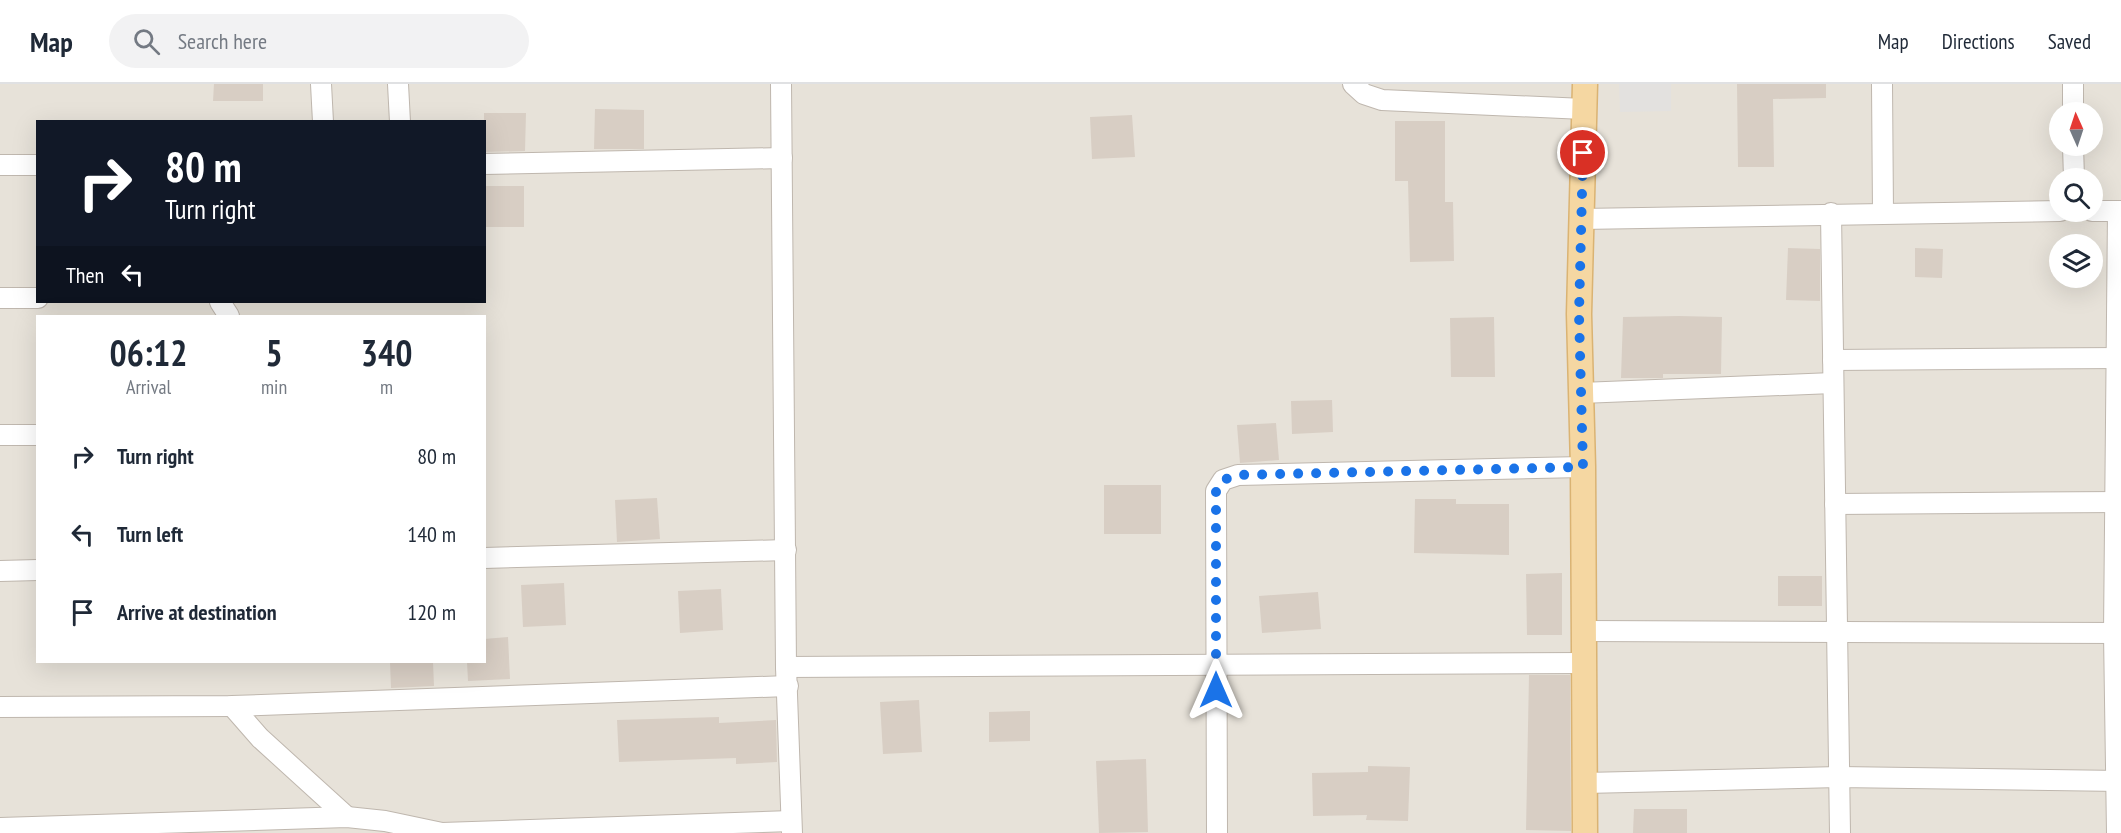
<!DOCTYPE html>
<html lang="en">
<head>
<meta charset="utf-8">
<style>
	:root { --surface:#fff; --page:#f2f2f3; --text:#1f2937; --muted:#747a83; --line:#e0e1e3 }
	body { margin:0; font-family:"PT Sans Narrow",sans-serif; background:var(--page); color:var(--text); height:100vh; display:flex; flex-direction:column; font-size:22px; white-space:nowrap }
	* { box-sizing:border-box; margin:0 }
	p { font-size:20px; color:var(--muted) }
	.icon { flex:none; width:33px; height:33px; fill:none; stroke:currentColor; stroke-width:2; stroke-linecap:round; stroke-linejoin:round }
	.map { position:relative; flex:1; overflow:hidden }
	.details { position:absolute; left:36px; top:231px; width:450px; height:348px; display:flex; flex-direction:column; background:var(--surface); border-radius:0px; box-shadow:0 6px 24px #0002 }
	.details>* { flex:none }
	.top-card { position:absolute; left:36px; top:36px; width:450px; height:183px; border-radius:0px; box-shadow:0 6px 24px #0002; background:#111827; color:#fff; overflow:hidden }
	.needle { width:39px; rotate:357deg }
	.tools { position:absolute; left:2049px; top:18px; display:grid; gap:12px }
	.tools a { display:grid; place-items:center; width:54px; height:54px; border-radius:50%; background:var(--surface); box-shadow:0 6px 24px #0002; font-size:30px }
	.pin { position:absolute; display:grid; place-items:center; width:51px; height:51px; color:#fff; margin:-26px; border:3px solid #fff; border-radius:50%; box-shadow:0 2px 6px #0007 }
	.me { position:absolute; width:66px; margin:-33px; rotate:0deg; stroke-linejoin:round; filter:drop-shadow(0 0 4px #0008) }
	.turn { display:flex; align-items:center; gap:21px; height:126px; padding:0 30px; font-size:27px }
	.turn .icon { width:78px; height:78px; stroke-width:2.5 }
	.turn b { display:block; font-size:42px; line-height:51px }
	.then { display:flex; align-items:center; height:57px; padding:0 30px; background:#0003; gap:12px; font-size:22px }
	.eta { display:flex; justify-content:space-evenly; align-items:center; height:102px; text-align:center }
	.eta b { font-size:36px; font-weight:800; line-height:42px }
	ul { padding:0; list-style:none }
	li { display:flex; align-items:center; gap:18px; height:78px; padding:0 30px }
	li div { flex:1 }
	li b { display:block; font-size:22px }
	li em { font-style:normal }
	header { display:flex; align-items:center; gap:36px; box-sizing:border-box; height:84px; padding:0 30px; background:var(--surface); border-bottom:2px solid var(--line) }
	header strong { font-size:28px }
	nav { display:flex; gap:33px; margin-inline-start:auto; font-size:21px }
	.search { width:420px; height:54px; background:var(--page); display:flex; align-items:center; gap:15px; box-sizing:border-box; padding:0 21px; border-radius:33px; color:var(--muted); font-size:22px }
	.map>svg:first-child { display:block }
	.residential { fill:#e7e2d9; fill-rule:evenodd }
	.parking { fill:#e3e1df }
	.building { fill:#d8cec4 }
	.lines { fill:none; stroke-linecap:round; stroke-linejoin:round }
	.minor-casing { stroke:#bfb7ae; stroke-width:22 }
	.major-casing { stroke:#dab373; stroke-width:27 }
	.minor { stroke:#fff; stroke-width:20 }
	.major { stroke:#f5d7a2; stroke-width:24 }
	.route { stroke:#1a73e8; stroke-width:10; stroke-dasharray:0 18 }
</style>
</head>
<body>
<header>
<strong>Map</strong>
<div class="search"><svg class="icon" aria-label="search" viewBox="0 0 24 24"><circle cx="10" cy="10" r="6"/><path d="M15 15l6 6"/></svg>Search here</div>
<nav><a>Map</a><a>Directions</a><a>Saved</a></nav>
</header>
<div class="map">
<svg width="2121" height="749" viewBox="0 0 2121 749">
	<rect width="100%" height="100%" fill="#f4f0eb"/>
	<!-- residential -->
	<path class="residential" d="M0,0H2121V749H0ZM2060,28H2092V62H2060ZM38,38H484V218H38ZM2060,94H2092V128H2060ZM2060,160H2092V194H2060ZM38,232H484V578H38Z"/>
	<!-- parking -->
	<path class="parking" d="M1619,0H1671V27L1620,28Z"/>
	<!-- building -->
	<g class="building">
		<path d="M214,0H263V17H213Z"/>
		<path d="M1737,0H1826V14L1773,15L1774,83H1738Z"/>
		<path d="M595,25L644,26V65H594Z"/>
		<path d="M484,29H526L525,67L484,68Z"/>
		<path d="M1132,31L1135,73L1092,75L1090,33Z"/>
		<path d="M1395,37H1445V118H1453L1454,177L1410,178L1408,97H1395Z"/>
		<rect x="484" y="102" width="40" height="41"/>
		<path d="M1788,164L1820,165V217L1786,216Z"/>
		<path d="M1915,164L1943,165L1942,194L1915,193Z"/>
		<path d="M1679,232L1722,233L1721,290H1663V294H1621L1623,233Z"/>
		<path d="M1494,233L1495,293H1451L1450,234Z"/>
		<path d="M1332,316L1333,348L1292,350L1291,317Z"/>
		<path d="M1276,339L1279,376L1240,379L1237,341Z"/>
		<rect x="1104" y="401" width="57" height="49"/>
		<path d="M657,414L660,455L617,458L615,416Z"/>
		<path d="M1415,415H1456V420H1509V471L1414,469Z"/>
		<path d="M1562,489V551H1527L1526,490Z"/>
		<rect x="1778" y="492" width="44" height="30"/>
		<path d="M564,499L566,541L523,543L521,501Z"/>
		<path d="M721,505L723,546L680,549L678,507Z"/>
		<path d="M1318,508L1321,545L1262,549L1259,512Z"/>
		<path d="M508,553L510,595L468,597L467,578H484V555Z"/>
		<path d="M390,578H433L434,602L391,604Z"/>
		<path d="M1529,591H1570L1571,747L1526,746Z"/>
		<path d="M919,616L922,668L883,670L880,618Z"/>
		<path d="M1030,627V657L989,658V628Z"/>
		<path d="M719,633V639L776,636L777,678L736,680V674L619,678L617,636Z"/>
		<path d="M1146,675L1148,748L1099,749L1096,677Z"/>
		<path d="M1368,682L1410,683L1408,737L1366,736L1367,731L1313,732L1312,689L1368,688Z"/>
		<path d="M1634,725H1687V749H1633Z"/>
	</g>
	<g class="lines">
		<!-- minor casing -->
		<g class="minor-casing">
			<g id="minor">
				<path d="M321,0L323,38"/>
				<path d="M398,0L400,38"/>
				<path d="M781,0L786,583L792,749"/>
				<path d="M1353,0L1364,10L1382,16L1584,25"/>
				<path d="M1882,0L1883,129"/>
				<path d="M2073,0V28"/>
				<path d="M2073,62L2074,94"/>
				<path d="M484,80L782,74"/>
				<path d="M0,81H38"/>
				<path d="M2092,127H2121"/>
				<path d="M1831,129L1840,749"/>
				<path d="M1581,135L2060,127"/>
				<path d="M0,214H38"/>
				<path d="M220,218L229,232"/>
				<path d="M1833,276L2121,274"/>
				<path d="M1581,309L1833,299"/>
				<path d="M0,351H38"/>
				<path d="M1835,420L2121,418"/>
				<path d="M484,474L786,466"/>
				<path d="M0,487L38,486"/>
				<path d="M1584,547L2121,549"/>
				<path d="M786,583L1584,579"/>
				<path d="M232,622L260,654L347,733"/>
				<path d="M0,623L232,622L788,602"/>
				<path d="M1585,699L1839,693L2121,697"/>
				<path d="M0,744L347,733L385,737L442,749L791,737"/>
				<path d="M1217,749L1216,407L1223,396L1238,391L1583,383"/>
				<path d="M2117,749L2114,549L2118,127"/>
			</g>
		</g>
		<!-- major casing -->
		<g class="major-casing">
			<path id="major" d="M1585,0L1579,230L1583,383L1585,749"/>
		</g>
		<!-- minor -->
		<use href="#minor" class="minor"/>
		<!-- major -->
		<use href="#major" class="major"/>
	</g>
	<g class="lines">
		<!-- route -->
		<path class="route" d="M1216,606V407L1223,396L1238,391L1583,383L1579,230L1583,69"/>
	</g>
</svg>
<div class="tools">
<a><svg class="needle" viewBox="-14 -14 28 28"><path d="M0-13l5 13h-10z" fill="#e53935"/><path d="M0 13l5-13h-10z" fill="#747a83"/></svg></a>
<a><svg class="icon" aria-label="search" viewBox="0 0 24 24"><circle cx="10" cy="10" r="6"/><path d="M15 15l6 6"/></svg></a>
<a><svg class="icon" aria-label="layers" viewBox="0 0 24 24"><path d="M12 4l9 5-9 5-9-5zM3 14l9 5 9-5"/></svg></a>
</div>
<div class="pin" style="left:1583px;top:69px;background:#d93025"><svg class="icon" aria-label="arrive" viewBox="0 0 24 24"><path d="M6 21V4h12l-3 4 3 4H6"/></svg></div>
<svg class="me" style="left:1216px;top:606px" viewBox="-20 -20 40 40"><path d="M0-17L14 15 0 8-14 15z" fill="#1a73e8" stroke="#fff" stroke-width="4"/></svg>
<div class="top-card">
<div class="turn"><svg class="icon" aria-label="right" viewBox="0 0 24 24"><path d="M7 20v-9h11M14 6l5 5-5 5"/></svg><div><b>80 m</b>Turn right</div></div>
<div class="then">Then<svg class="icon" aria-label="left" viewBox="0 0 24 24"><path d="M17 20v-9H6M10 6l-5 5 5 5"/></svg></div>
</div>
<section class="details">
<div class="eta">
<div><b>06:12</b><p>Arrival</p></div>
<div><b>5</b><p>min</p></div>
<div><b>340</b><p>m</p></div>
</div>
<ul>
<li><svg class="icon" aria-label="right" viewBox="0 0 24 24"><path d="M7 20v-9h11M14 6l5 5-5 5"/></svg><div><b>Turn right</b></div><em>80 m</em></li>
<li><svg class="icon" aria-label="left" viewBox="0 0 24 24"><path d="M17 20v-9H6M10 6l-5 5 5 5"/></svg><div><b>Turn left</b></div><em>140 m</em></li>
<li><svg class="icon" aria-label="arrive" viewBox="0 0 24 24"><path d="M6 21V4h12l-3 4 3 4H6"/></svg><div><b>Arrive at destination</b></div><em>120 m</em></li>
</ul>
</section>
</div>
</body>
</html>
